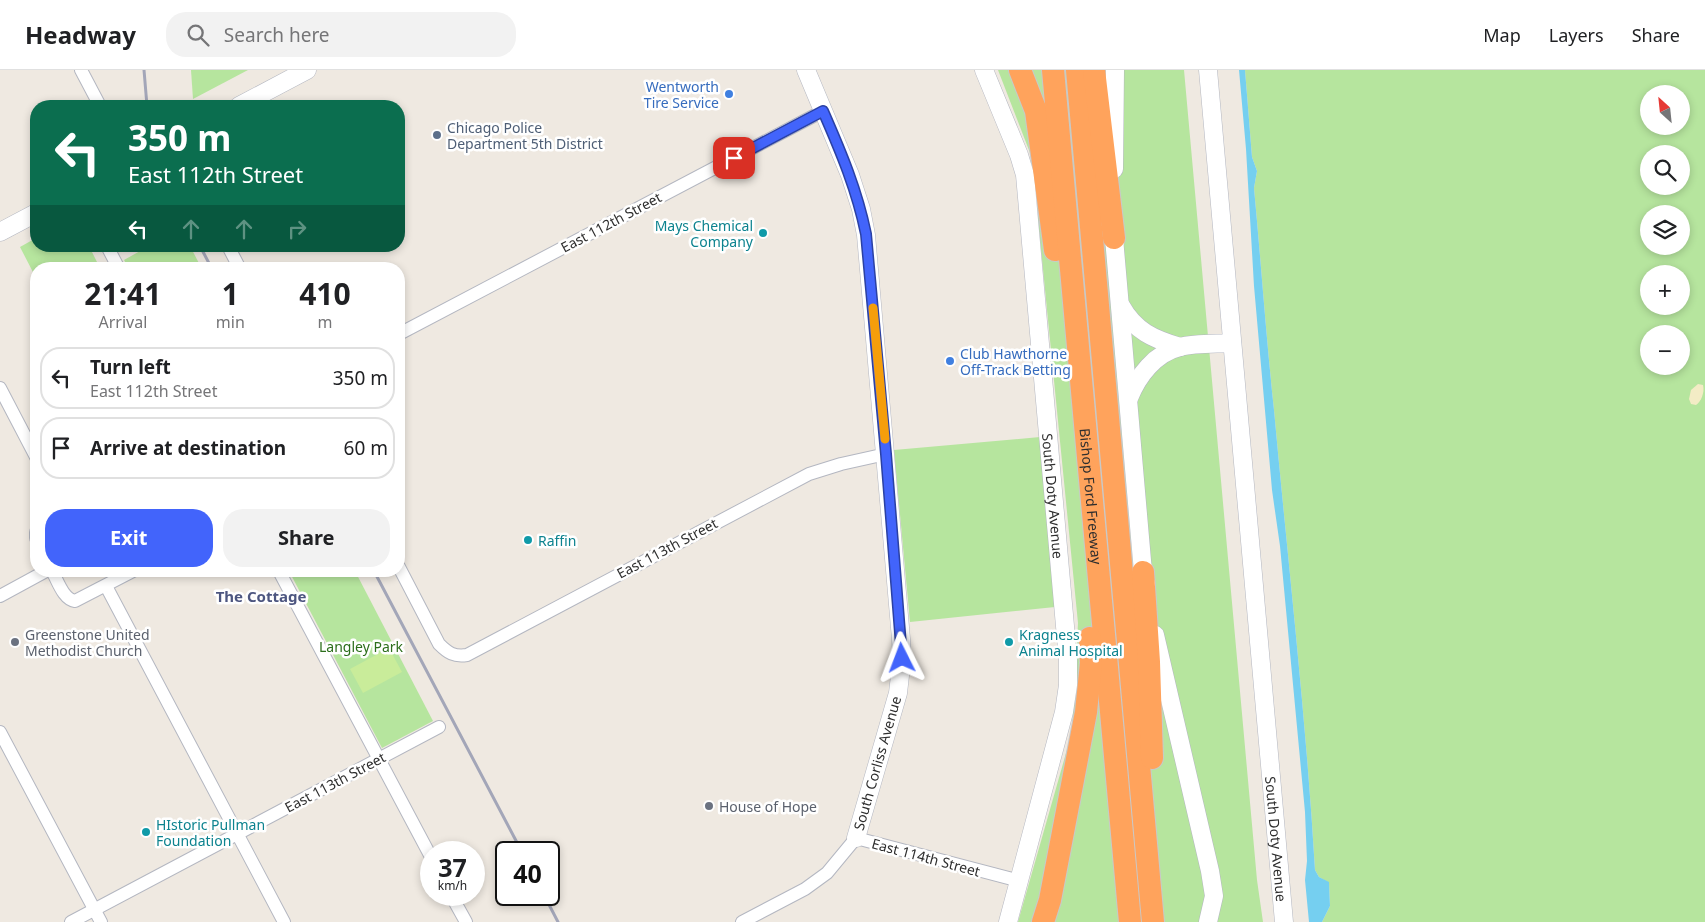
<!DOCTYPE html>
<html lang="en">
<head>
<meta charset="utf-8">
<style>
	:root { --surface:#fff; --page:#f2f2f2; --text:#202124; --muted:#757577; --line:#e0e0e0; --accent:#4264fb }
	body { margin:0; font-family:"Noto Sans",sans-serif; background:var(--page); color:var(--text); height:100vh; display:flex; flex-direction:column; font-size:19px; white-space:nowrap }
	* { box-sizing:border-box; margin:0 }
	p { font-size:16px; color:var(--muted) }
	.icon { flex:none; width:28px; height:28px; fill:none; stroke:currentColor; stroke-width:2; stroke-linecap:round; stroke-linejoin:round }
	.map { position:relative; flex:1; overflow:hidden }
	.panel { position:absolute; left:30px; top:192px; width:375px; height:315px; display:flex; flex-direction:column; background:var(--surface); border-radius:20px; box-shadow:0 2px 8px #0003 }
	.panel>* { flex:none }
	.banner { position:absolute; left:30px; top:30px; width:375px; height:152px; border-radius:20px; box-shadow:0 2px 8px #0003; background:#0b6e4f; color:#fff; overflow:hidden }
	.needle { width:32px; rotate:333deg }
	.fabs { position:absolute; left:1640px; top:15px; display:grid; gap:10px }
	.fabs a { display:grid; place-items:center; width:50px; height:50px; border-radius:50%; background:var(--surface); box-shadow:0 2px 8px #0003; font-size:25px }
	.speed { position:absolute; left:420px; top:771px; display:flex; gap:10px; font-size:25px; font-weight:700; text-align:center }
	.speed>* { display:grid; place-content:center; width:65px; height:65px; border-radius:50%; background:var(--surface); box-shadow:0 2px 8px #0003; line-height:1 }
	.speed small { font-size:12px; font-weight:400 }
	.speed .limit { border:2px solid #111; border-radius:8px; background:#fff; color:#111 }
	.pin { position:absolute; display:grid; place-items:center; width:42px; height:42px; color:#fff; margin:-21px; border-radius:10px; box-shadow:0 2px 8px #0006 }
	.me { position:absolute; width:55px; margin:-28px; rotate:357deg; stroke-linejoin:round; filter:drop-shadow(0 0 4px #0008) }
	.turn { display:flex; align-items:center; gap:18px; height:105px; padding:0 15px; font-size:22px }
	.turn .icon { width:65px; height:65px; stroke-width:2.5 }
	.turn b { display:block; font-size:35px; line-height:42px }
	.lanes { display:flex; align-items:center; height:48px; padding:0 15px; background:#0003; justify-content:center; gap:25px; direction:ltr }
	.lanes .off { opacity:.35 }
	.eta { display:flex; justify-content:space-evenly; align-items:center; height:85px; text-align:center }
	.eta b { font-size:30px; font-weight:700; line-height:35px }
	.button { display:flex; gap:10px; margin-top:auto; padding:10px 15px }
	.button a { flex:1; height:58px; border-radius:20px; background:var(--accent); color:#fff; font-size:20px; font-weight:700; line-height:58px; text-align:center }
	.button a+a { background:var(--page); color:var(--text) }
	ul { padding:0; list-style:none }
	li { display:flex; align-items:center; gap:15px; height:62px; margin:0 10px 8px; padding:0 5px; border:2px solid var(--line); border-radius:20px }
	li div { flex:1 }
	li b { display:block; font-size:19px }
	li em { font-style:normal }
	header { display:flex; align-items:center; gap:30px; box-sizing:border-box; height:70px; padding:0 25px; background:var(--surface); border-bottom:1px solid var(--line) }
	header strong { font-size:24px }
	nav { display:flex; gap:28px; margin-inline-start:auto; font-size:18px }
	.search { width:350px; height:45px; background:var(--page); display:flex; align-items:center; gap:12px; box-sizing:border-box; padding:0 18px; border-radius:20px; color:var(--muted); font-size:19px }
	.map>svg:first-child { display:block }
	.green { fill:#b6e59e; fill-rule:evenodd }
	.sand { fill:#f3ecc5 }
	.pitch { fill:#c9ec9a }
	.water { fill:#75cff0 }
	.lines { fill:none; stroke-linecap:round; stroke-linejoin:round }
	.street-casing { stroke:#b4b7c1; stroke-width:14 }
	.secondary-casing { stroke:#b4b7c1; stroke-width:19 }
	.highway-casing { stroke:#c9c9c9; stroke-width:24 }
	.street { stroke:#fff; stroke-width:12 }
	.secondary { stroke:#fff; stroke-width:18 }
	.highway { stroke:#ffa35c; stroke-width:22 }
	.rail { stroke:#a3a6b8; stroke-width:3 }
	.route-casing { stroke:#2b41a3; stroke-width:12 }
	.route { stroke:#4264fb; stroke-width:9 }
	.slow { stroke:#f59e0b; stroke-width:9 }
	.shop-dot { fill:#3f7fe0; stroke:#fff; stroke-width:2 }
	.service-dot { fill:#5c6f8a; stroke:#fff; stroke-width:2 }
	.culture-dot { fill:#0f9aa8; stroke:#fff; stroke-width:2 }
	.worship-dot { fill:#6b7280; stroke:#fff; stroke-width:2 }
	.labels { text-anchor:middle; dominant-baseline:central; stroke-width:5; stroke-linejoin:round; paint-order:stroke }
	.shop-label { font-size:14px; fill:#366cbe; stroke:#fff; text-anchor:end }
	.service-label { font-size:14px; fill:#4e5e75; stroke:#fff; text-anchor:start }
	.street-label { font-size:14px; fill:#2e2e2e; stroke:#fff }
	.culture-label { font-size:14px; fill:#0d838f; stroke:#fff; text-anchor:start }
	.worship-label { font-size:14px; fill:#5b616d; stroke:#fff; text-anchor:start }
	.park-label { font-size:14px; fill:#2c6e1b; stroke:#fff }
	.neighbourhood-label { font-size:15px; font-weight:bold; fill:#4d5680; stroke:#fff }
</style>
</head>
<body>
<header>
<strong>Headway</strong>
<div class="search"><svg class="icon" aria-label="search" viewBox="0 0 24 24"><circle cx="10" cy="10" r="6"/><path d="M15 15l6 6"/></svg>Search here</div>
<nav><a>Map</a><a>Layers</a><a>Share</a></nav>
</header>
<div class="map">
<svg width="1705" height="852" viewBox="0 0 1705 852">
	<rect width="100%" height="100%" fill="#efe9e1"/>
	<!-- green -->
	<g class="green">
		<path d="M191,0H248L193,29Z"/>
		<path d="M998,0H1184L1257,810L1263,852H1018L1072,662L1078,553L1032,88Z"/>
		<path d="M1245,0H1705V852H1322L1330,836L1329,813L1319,807L1315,800C1306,646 1288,493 1274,340C1266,266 1261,192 1254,118L1257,101L1252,87ZM1649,24H1681V56H1649ZM1649,84H1681V116H1649ZM1649,144H1681V176H1649ZM1649,204H1681V236H1649ZM1649,264H1681V296H1649Z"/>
		<path d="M36,168V176H89L98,194L88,199H36V208L20,177Z"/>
		<path d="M149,176H190L202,199H129L124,190Z"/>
		<path d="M1040,367L1055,537L910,552L894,380Z"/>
		<path d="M289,501H355L433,651L382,678Z"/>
	</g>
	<!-- sand -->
	<path class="sand" d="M1698,314L1703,315C1705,322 1701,332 1696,335L1691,334L1689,329L1691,320Z"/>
	<!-- pitch -->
	<path class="pitch" d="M389,578L402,602L363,623L350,599Z"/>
	<!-- water -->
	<path class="water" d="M1239,0H1245L1252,87L1257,101L1254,118C1261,192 1266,266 1274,340C1288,493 1306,646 1315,800L1319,807L1329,812L1330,836L1322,852H1309L1305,810L1307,791L1305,742L1280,476L1272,420L1254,216L1246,79Z"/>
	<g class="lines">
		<!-- street casing -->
		<g class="street-casing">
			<g id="street">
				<path d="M81,0L100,36"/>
				<path d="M107,176L119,199"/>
				<path d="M228,176L240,199"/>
				<path d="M399,264L823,41"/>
				<path d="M0,318L36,387"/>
				<path d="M36,462V468"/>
				<path d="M399,497L439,574C448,583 454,587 467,585L809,404L841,394L886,384"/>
				<path d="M52,501C58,511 63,529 75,531L133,501"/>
				<path d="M279,501L431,787"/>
				<path d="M106,516L284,852"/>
				<path d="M0,526L46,501"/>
				<path d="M0,662L101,852"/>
				<path d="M451,825L466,852"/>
				<path d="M71,852L439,657"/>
				<path d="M742,852L805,819L827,803L856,768L1020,811"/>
			</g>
		</g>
		<!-- secondary casing -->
		<g class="secondary-casing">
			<g id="secondary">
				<path d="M806,0L850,105L861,139L866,165L901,569L902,588L898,623L856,768"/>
				<path id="s1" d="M984,0L1019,85L1025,105L1068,590V615L1064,642L1008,852"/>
				<path id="s2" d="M1208,0L1284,852"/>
				<path d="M239,36L307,0"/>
				<path d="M1114,99L1115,0"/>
				<path d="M1114,155V168L1143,502L1146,515"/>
				<path d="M0,162L36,143"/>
				<path d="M1121,236C1135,261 1153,269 1180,277"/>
				<path d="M1129,328C1138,306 1155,283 1180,277C1195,273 1216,274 1232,273"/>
				<path d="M1155,565L1210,801L1214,826L1208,852"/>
			</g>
		</g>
		<!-- highway casing -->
		<g class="highway-casing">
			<g id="highway">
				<path d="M1020,0L1036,41L1055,180"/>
				<path id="s3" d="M1053,0L1130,852"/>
				<path d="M1077,0L1153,852"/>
				<path d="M1094,0L1114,168"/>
				<path d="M1143,502L1149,592L1152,688"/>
				<path d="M1043,852L1050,830L1086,642L1091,593L1090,568"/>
			</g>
		</g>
		<!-- street -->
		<use href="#street" class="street"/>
		<!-- secondary -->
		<use href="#secondary" class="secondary"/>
		<!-- highway -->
		<use href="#highway" class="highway"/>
		<!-- rail -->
		<g class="rail">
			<path d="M144,0L147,36"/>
			<path d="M200,176L212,199"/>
			<path d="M374,501L522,782"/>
			<path d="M544,825L558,852"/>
		</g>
	</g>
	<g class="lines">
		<!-- route casing -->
		<g class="route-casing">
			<path id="route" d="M734,88L823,41C841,82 857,120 866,164L886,384L902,588"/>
		</g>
		<!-- route -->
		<use href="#route" class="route"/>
		<!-- slow -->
		<path class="slow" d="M873,238L885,369"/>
	</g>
	<!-- markers -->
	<g class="shop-dot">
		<circle cx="729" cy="24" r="5"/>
		<circle cx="950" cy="291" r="5"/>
	</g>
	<circle class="service-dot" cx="437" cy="65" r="5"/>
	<g class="culture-dot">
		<circle cx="763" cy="163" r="5"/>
		<circle cx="528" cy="470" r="5"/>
		<circle cx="1009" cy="572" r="5"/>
		<circle cx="146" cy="762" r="5"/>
	</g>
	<g class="worship-dot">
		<circle cx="15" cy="572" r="5"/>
		<circle cx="709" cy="736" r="5"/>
	</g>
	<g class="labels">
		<!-- shop labels -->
		<g class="shop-label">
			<text x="719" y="16">Wentworth<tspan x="719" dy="16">Tire Service</tspan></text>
			<text x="960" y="283" text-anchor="start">Club Hawthorne<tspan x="960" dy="16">Off-Track Betting</tspan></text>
		</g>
		<!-- service labels -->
		<g class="service-label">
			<text x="447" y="57">Chicago Police<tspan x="447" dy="16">Department 5th District</tspan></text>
		</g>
		<!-- street labels -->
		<g class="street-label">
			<text transform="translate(611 152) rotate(-28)">East 112th Street</text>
			<text stroke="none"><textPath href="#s1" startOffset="435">South Doty Avenue</textPath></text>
			<text stroke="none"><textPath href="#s3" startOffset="428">Bishop Ford Freeway</textPath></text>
			<text transform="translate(667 478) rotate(-28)">East 113th Street</text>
			<text transform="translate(877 693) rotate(-74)">South Corliss Avenue</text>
			<text transform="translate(335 712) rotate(-28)">East 113th Street</text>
			<text stroke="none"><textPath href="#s2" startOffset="772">South Doty Avenue</textPath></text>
			<text transform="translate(926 787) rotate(15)">East 114th Street</text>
		</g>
		<!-- culture labels -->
		<g class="culture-label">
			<text x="753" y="155" text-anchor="end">Mays Chemical<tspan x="753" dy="16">Company</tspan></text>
			<text x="538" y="470">Raffin</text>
			<text x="1019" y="564">Kragness<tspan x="1019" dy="16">Animal Hospital</tspan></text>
			<text x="156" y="754">HIstoric Pullman<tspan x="156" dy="16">Foundation</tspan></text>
		</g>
		<!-- worship labels -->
		<g class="worship-label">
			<text x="25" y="564">Greenstone United<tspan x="25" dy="16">Methodist Church</tspan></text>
			<text x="719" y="736">House of Hope</text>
		</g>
		<!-- park labels -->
		<g class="park-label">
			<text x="361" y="576">Langley Park</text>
		</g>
		<!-- neighbourhood labels -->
		<g class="neighbourhood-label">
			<text x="261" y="526">The Cottage</text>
		</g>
	</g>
</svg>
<div class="fabs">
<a><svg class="needle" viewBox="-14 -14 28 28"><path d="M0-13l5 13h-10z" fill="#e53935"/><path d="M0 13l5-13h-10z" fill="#757577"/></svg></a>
<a><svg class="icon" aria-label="search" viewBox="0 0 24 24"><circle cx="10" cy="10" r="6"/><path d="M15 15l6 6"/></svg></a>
<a><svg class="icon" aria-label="layers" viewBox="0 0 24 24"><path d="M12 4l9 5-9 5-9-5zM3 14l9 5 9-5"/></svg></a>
<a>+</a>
<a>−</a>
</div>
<div class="speed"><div>37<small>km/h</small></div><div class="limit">40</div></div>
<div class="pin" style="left:734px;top:88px;background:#d93025"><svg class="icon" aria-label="arrive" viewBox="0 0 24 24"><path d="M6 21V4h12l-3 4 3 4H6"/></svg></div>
<svg class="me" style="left:902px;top:588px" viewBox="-20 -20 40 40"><path d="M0-17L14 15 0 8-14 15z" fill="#4264fb" stroke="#fff" stroke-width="4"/></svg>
<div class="banner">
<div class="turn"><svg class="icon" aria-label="left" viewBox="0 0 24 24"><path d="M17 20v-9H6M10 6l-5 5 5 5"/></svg><div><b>350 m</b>East 112th Street</div></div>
<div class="lanes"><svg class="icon" aria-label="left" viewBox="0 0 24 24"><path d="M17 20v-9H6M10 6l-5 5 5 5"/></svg><svg class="icon off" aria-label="ahead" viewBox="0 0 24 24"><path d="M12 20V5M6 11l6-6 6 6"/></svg><svg class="icon off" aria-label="ahead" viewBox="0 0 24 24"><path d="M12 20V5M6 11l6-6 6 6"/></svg><svg class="icon off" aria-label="right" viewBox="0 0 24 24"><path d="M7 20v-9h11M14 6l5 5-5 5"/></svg></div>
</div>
<section class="panel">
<div class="eta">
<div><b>21:41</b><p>Arrival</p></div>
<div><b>1</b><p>min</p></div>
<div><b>410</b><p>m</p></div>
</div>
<ul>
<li><svg class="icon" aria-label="left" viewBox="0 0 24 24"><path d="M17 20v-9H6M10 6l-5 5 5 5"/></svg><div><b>Turn left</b><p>East 112th Street</p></div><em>350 m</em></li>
<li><svg class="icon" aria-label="arrive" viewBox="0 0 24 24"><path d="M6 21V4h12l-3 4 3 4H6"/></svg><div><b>Arrive at destination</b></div><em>60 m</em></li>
</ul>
<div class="button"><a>Exit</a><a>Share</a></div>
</section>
</div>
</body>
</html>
